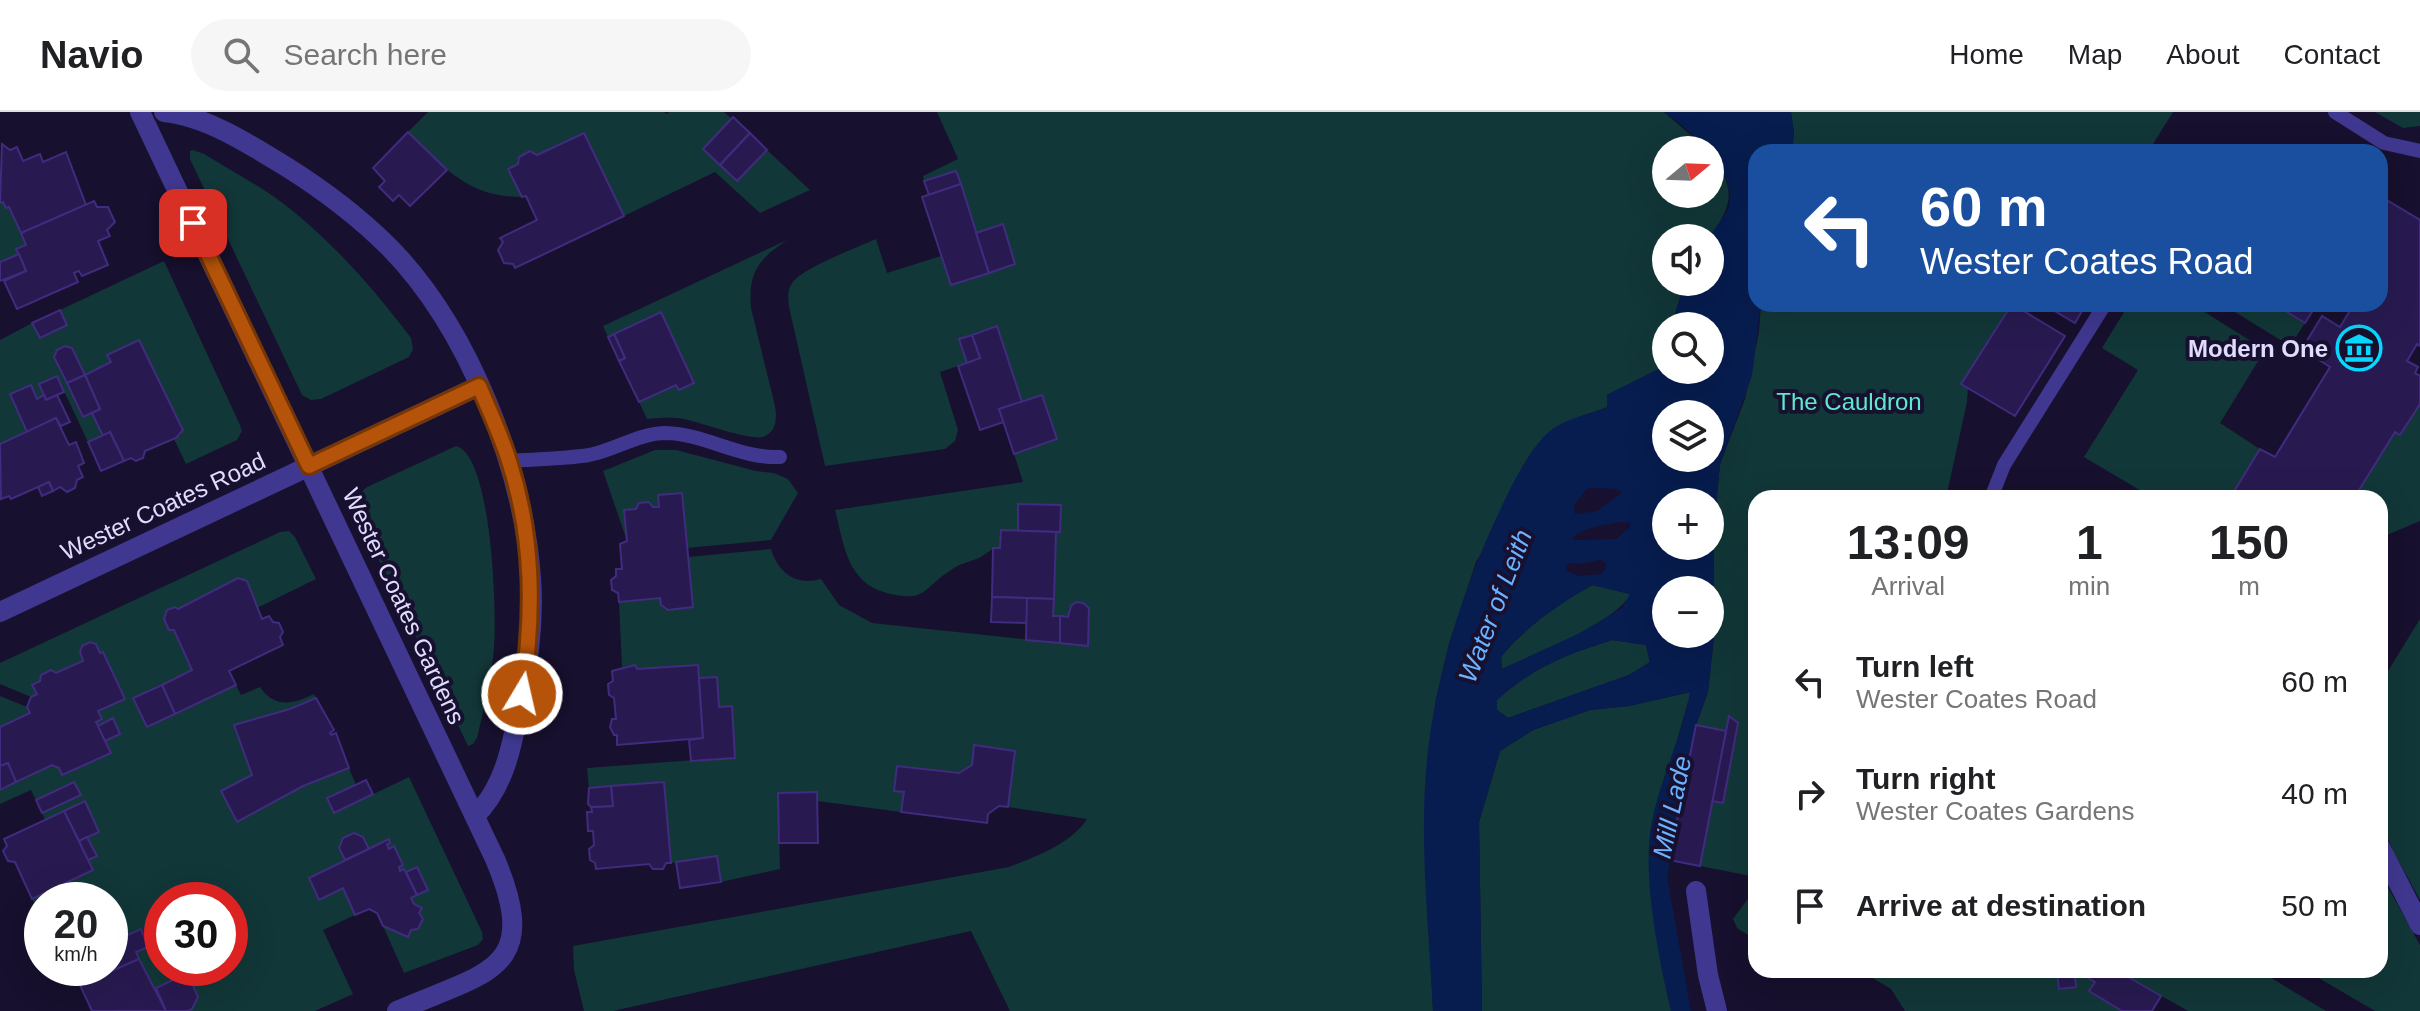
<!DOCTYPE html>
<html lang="en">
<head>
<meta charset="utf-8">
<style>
	:root { --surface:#fff; --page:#f6f6f6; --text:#202124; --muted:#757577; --line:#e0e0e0 }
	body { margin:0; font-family:Arial,sans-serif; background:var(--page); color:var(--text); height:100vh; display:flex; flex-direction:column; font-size:30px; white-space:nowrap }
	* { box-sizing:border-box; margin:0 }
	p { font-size:26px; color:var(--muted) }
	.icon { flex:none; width:44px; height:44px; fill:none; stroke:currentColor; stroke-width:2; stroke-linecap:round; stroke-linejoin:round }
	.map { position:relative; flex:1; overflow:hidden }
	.sheet { position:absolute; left:1748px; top:378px; width:640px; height:488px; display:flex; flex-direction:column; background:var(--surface); border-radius:24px; box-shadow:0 8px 32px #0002 }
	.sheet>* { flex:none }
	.top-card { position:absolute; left:1748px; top:32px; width:640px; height:168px; border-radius:24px; box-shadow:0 8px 32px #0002; background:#1a4fa0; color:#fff; overflow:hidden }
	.needle { width:52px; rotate:71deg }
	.controls { position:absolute; left:1652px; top:24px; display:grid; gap:16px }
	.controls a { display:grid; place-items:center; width:72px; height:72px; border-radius:50%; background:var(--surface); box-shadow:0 8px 32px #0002; font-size:40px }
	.speed { position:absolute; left:24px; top:770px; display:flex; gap:16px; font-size:40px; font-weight:700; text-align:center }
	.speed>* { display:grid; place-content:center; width:104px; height:104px; border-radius:50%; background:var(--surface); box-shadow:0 8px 32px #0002; line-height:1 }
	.speed small { font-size:20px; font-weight:400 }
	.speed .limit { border:12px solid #d22; background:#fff; color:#111 }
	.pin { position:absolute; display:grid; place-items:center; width:68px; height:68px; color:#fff; margin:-34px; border-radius:16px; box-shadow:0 4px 12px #0006 }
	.me { position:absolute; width:88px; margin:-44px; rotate:9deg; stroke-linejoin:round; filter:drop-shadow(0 0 6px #0008) }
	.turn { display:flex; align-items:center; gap:28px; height:168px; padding:0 40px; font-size:36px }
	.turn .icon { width:104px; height:104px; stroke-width:2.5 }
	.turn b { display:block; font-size:56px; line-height:68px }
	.eta { display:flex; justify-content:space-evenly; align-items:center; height:136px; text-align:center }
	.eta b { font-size:48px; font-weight:800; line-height:56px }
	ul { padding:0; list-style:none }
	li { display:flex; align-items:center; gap:24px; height:112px; padding:0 40px }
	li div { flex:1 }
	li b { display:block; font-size:30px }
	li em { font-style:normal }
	header { display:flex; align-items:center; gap:48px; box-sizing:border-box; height:112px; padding:0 40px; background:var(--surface); border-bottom:2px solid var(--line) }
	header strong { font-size:38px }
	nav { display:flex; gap:44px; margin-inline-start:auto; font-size:28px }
	.search { width:560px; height:72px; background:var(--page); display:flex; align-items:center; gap:20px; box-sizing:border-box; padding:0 28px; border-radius:44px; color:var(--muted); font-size:30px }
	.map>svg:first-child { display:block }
	.green { fill:#123738; fill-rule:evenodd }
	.water { fill:#071d4f; fill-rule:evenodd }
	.building { fill:#281a50; stroke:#402b7e; stroke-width:2 }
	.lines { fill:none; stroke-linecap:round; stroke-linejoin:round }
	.service { stroke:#403890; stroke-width:14 }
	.pedestrian { stroke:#403890; stroke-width:20 }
	.minor { stroke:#403890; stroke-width:20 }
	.route-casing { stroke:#753606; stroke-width:20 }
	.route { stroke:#b45309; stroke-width:14 }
	.labels { text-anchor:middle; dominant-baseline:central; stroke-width:8; stroke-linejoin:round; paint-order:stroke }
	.poi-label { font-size:24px; font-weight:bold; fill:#e2dcff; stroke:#17102e; text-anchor:end }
	.park-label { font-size:24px; fill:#5ee9cf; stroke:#17102e }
	.street-label { font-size:24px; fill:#e2dcff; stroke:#17102e }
	.water-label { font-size:26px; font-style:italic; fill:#6ab1ff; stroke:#17102e }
</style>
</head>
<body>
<header>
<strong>Navio</strong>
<div class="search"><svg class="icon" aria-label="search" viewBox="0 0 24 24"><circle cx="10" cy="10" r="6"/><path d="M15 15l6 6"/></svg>Search here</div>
<nav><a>Home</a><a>Map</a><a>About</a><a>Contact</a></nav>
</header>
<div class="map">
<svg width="2420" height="899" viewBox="0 0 2420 899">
	<rect width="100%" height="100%" fill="#17102e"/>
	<!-- green -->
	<g class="green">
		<path d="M428,0H664L667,2L669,0H724L732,7L703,37L737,69L767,38L810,78L760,101L715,60L624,104L584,21L537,43L530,39L519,45L518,52L508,57L522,85C467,85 445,56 408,20Z"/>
		<path d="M937,0H1664L1708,38H1666V82H1710V41C1736,78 1734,89 1710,126H1666V170H1685L1671,214H1666L1665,254L1607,283L1608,295L1557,315L1476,450L1449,532L1436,587L1428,641L1424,714L1433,899H1010L971,819L613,899H584L574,858L573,834L1009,755C1035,745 1071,732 1087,707L1008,695L1014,639L975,633L972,653L959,661L897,654L894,678L904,680L901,700L817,689V680L778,681L780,757L721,770L717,744L671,751L664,670L589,676L587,656L735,645L732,594L719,595L717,565L699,566L697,553L637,557L635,553L622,555L619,490L660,486L661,493L668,498L693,495L688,445L771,437C778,461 796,474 821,467L839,493L872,511L1088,534L1089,501L1087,493L1076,490L1069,497L1068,505L1053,504L1056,420L1060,419L1061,393L1019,392L1018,419L1000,436C991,436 987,442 979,446C969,450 959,452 951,458C922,477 926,491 887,481C847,471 844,433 835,398L1023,370L1014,342L1057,327L1042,283L1022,290L997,214L959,227L967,251L940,260L958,318L955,329L945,337L825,354L789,195C788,186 787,177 793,170C805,155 856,136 876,127L887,161L941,144L951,173L1015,152L1003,113L976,121L956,59L924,69L923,64L958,47Z"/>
		<path d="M1791,0H2173L2148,40H1792L1794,21Z"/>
		<path d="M2375,0H2420V14L2403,16Z"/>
		<path d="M193,38L204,42C227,56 251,69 273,84C327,123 371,173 411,226L413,237L409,245L321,287L311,288L302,283L190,47V39Z"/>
		<path d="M3,90L9,95L26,133L17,137L19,142L0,150V91Z"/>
		<path d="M787,128C758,148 748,160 751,196L775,294C777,306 777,320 763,325C751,329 699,310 684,307C671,305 659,306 647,307L639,290L676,273L679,278L694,270L661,200L608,225L603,214Z"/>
		<path d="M164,149L240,313L242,319L237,328L186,352L173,325L181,323V313L107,243L111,250L85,263L64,234L57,238L54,244L82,305L92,301L103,324L88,330L57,264L44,283L37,287L31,273L10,282L27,320L0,332V228L32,211L40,226L67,213L60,198Z"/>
		<path d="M1761,192H2012L1961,271L1968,276L1967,290L1946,386H1756V765L1700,754L1712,689L1723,691L1738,611L1729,605L1726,619L1696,613L1708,580L1714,525V415L1720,352L1745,287L1759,220Z"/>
		<path d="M2129,192H2192L2265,238L2220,311L2260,337L2230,386H2153L2084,345L2138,258L2102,236Z"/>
		<path d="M2222,192H2274L2305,211L2290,234Z"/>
		<path d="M2420,292V409L2380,426V386H2354L2395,320L2401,323Z"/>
		<path d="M456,334C492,343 497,501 494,535C492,566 484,596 477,626L473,632L468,634L353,394L355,386L367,375Z"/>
		<path d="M655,338H676L756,359L774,361L788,367L798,381L771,428L687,436L659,395H653L649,390L639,391L636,397L625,398L627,429L603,359Z"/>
		<path d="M289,419L295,425L316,467L257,496L247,469L238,466L178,497L175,495L167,498L169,517L174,518L192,558L134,587L147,615L236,573L241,583L260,575C275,597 294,592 314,582L316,586L290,597L234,613L252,663L222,679L236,710L303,674L349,656L356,673L334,701L409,665L482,820L483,827L478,833L404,861L383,814L408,825L411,818L418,817L423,807L411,786L428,777L417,755L406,760L404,757L400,759L399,755L403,753L394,735L389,737L387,732L390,730L389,728L369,737L363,725L354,721L343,726L340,736L345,748L309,766L319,788L343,776L355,803L323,818L353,882L315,899H188L192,897L198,885L191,869L177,866L153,877L136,840L148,834L141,818L110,831V788H42V810L32,787L92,759L88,748L96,744L87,725L99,719L85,690L45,708L42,701L80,684L74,671L36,688L31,678L0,692V678L52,653L59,656L62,663L110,641L105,629L120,621L113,607L98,614L96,610L102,606L98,599L125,586L103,540L100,541L96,532L90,530L82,534L80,540L83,549L56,561L51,558L42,562L40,569L33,573L37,582L31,585L0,572V551L280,420ZM162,788H230V856H162Z"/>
		<path d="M1592,473L1631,482C1611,514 1537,541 1502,557L1501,545C1525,515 1559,492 1592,473Z"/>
		<path d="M2420,507V788L2393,739L2380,706V572Z"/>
		<path d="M1612,528L1646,533L1650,550L1629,563L1508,606L1497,598V588C1532,556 1567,542 1612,528Z"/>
		<path d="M1691,580L1650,721L1654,799L1671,899H1482L1479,710L1500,639L1533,618L1590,598L1629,594Z"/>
		<path d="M0,584L27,595L30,601L0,615Z"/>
		<path d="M2380,761L2420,833V899H2375L2305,858H2380Z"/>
		<path d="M1756,776V828L1737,816L1733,807Z"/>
		<path d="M1859,858H2057L2059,877L2074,858H2076L2095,870L2090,880L2122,899H1905L1891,877Z"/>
		<path d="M2116,858H2258L2326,899H2188Z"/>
	</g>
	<!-- water -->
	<path class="water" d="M1664,0H1791L1794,21L1792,40H1756V192H1761L1752,264L1720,352L1714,415V525L1708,580L1696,613L1667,764L1691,899H1671C1659,848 1644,773 1650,722C1656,674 1682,627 1690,580L1629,594L1590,598L1533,618L1500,639L1479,710L1482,899H1433C1429,813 1418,724 1428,638C1438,559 1461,483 1494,411C1507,383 1527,338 1551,318C1563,308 1592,301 1607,295V283L1664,254L1666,245V258H1710V214H1671L1685,170H1710C1710,157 1706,138 1710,126C1713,116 1723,108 1727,99C1742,62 1690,18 1664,0ZM1666,302H1710V346H1666ZM1591,376L1618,377L1622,381L1597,399L1575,402L1574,393L1587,377ZM1666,390H1710V434H1666ZM1621,410L1630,411L1631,414L1616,427L1575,428L1572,426C1584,415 1605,413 1621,410ZM1600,448L1607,452L1602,462L1579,464L1567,459L1566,454L1569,451L1580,452ZM1592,473L1630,482L1622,496L1580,521L1502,557L1501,545C1525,515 1559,492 1592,473ZM1666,478H1710V522H1666ZM1612,528L1646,533L1650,550L1629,563L1508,606L1497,598V588C1532,556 1567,542 1612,528Z"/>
	<!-- building -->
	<g class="building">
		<path d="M733,5L750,21L720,53L703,37Z"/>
		<path d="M408,20L447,58L410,94L399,83L393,89L379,75L385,69L373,56Z"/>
		<path d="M584,21L624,104L515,156L513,152L504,151L498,138L503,130L500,126L537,108L526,84L522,85L508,57L518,52L519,45L530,39L537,43Z"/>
		<path d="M750,21L767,38L737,69L720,53Z"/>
		<path d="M2,32L10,38L17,35L23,49L40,42L43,50L66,40L86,93L21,121L9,95L6,96L3,90L0,91Z"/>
		<path d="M956,59L961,72L929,83L924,69Z"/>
		<path d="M961,72L989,161L951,173L922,85Z"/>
		<path d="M2380,84L2420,108V234L2417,232L2407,249L2418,255L2415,261L2420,264V292L2400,323L2395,320L2354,386H2230L2260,337L2275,345L2330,255L2302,237L2322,204L2340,215L2354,192H2380V150L2386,139L2380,136Z"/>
		<path d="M94,89L97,95H108L115,110L107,118L110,124L98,129L108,153L82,164L79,159L76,160L74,161L78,170L17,197L4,169L26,159L16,137L26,133L21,121Z"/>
		<path d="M1003,112L1015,152L989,161L976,121Z"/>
		<path d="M19,142L26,159L0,169V150Z"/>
		<path d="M2012,192L2065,224L2015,304L1961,272Z"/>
		<path d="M2043,192H2086L2075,211Z"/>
		<path d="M2274,192H2317L2305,211Z"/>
		<path d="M60,198L67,213L40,226L32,211Z"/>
		<path d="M661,200L694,271L679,278L676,273L639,290L619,249L625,246L614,222Z"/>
		<path d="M997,214L1022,290L999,297L1004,310L980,318L958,254L980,246L972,223Z"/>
		<path d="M614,222L625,246L619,249L608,225Z"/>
		<path d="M972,223L980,246L967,251L959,227Z"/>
		<path d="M139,228L183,318L176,326L145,339L143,346L136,349L131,346L124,349L110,320L103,324L92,301L100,297L85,263L111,250L107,243Z"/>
		<path d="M65,234L72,236L85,263L67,271L54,245L57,238Z"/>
		<path d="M85,263L100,297L83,305L67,271Z"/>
		<path d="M57,264L64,280L46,288L39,272Z"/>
		<path d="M31,273L37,287L44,283L46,288L57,283L70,310L61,314L56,306L27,320L10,282Z"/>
		<path d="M1042,283L1057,327L1014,342L999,297Z"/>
		<path d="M56,306L69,333L76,330L84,351L78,354L83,365L77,368L75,376L67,380L60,375L53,379L49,370L11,387L9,384L1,387L0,332Z"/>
		<path d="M110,320L124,349L101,359L88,330Z"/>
		<path d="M49,370L53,379L42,384L38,375Z"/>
		<path d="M682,381L693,495L668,498L661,493L660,486L619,490L618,481L612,478L611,468L616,464V457H622L620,432L627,429L624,398L636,397L639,391L649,390L653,395H659L658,383Z"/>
		<path d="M1018,392L1061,393L1060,420L1018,419Z"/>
		<path d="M1001,418L1056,420L1054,487L992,485L993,436H1000Z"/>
		<path d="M238,466L247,469L262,507L269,504L273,510L279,511L283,520L280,525L283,533L229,559L236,573L175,602L162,573L192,558L174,518H169L164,507L167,498L175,495L178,497Z"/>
		<path d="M992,485L1027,486V511L991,510Z"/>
		<path d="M1027,486L1054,487L1053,504H1060V531L1026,528Z"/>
		<path d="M1076,490L1083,491L1089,496L1088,534L1060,531V504L1068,505L1071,494Z"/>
		<path d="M90,530L96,532L100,541L103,540L125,587L98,599L102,607L96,610L111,641L62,663L59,656L52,653L16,670L8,651L0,654V615L30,601L27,595L31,585L37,582L32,573L40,569L41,563L51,558L56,561L83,549L80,540L82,534Z"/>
		<path d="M635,553L637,557L698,553L703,626L617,633V623H614L610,615L612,607H616L614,586L609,583L608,572L613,569L612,559Z"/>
		<path d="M717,565L719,595L732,594L735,646L691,649L689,628L703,626L699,566Z"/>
		<path d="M162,573L175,602L147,615L133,586Z"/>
		<path d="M316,586L334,618L330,621L331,623L336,621L349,656L303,674L237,710L221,679L252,663L234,613L290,597Z"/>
		<path d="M1729,604L1738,611L1723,691L1712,689Z"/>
		<path d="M113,606L120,622L105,629L98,614Z"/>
		<path d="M1696,613L1726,619L1700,754L1669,748Z"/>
		<path d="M974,633L1015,639L1008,695L999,694L988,702L987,711L901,700L904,680L894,679L897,654L959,661L972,653Z"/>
		<path d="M8,651L16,670L0,678V654Z"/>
		<path d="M366,668L373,682L334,701L327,686Z"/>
		<path d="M74,670L81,683L42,701L36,688Z"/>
		<path d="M664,670L671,751H666L663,757H653L649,752L596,757L595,751L590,748L589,737L594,733L593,719H588L587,700H592L591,695L613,694L611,674Z"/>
		<path d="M611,674L613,694L591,695L588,692L589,676Z"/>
		<path d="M817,680L818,731H779L778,681Z"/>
		<path d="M85,689L99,720L79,729L64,699Z"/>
		<path d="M64,699L93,758L32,787L15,750L8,749L3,739L7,734L4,727Z"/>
		<path d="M354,721L363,725L369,737L345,748L339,736L343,726Z"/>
		<path d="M87,725L97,744L88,748L79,729Z"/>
		<path d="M389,727L390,731L387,732L389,737L394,734L403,753L399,755L400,759L404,757L417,783L411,786L414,792L422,796L419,801L423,807L418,817L411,818L408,825L383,814L377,801L369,797L355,803L343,776L319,788L309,766Z"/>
		<path d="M717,744L721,770L680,776L676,750Z"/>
		<path d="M417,755L428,778L417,783L406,760Z"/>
		<path d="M141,817L148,835L136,840L139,847L114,858L110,850V831Z"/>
		<path d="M139,847L166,899H92L79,871L72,870L68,861L70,856H110V850L114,858Z"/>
		<path d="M2057,858H2074L2076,875L2059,877Z"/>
		<path d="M2116,858L2161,884L2152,899H2122L2089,879L2095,870L2076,859Z"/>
		<path d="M177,866L191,869L198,885L192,897L188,899H166L156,876Z"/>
	</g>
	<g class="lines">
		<!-- service -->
		<g class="service">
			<path d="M2335,0L2384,31L2420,39"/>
			<path d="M509,349C536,347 563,347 589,343C615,338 639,321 666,321C705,322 741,347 780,345"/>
			<path d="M1991,386L2004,353L2105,192"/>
		</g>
		<!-- pedestrian -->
		<path class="pedestrian" d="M2380,735L2420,813"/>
		<!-- minor -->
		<g class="minor">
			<path d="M140,0L495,747C543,860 485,860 397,899"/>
			<path d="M164,0C206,4 249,32 285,54C322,77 359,105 390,136C469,217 523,356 531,466C534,506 529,548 521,587C513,628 506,674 475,704"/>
			<path d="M0,500L479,274"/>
			<path d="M1696,779L1708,863L1717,899"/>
		</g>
	</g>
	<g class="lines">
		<!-- route casing -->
		<g class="route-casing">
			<path id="route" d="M193,111L309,354L479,274C489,298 501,323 509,349C534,426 534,503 522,582"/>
		</g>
		<!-- route -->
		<use href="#route" class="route"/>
	</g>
	<!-- icons -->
	<defs>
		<g id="museum-ring" transform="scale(2.3)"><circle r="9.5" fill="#17102e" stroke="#08d8ff" stroke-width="1.5"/><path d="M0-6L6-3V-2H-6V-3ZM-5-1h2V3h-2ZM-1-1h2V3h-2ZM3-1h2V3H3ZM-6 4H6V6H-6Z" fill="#08d8ff"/></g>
	</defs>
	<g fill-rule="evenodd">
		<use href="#museum-ring" x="2359" y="236"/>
	</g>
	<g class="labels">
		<!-- poi labels -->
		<g class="poi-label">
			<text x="2328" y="236">Modern One</text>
		</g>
		<!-- park labels -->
		<g class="park-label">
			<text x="1849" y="289">The Cauldron</text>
		</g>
		<!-- street labels -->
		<g class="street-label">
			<text transform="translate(163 394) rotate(-25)">Wester Coates Road</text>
			<text transform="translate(404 494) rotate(65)">Wester Coates Gardens</text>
		</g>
		<!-- water labels -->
		<g class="water-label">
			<text transform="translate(1495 494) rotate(-69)">Water of Leith</text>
			<text transform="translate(1672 695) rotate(-78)">Mill Lade</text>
		</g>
	</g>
</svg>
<div class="controls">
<a><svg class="needle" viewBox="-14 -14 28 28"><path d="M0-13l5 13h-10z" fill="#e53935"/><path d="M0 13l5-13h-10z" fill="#757577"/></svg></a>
<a><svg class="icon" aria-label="sound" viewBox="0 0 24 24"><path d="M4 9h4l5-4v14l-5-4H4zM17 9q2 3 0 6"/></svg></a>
<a><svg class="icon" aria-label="search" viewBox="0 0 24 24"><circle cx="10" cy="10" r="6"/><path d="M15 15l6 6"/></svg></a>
<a><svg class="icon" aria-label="layers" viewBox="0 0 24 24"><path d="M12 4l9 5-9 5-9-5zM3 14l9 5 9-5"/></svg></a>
<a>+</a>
<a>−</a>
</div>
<div class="speed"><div>20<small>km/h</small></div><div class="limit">30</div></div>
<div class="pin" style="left:193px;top:111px;background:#d93025"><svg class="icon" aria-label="arrive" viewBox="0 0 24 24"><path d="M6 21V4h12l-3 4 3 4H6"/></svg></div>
<svg class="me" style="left:522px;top:582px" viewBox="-20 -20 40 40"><circle r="17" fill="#b45309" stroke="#fff" stroke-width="3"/><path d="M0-11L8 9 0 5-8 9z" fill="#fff"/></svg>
<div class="top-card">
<div class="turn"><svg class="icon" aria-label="left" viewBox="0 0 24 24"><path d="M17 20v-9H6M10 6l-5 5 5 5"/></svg><div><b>60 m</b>Wester Coates Road</div></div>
</div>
<section class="sheet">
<div class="eta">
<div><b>13:09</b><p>Arrival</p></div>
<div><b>1</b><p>min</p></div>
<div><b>150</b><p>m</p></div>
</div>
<ul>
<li><svg class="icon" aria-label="left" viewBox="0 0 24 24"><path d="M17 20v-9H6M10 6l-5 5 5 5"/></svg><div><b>Turn left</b><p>Wester Coates Road</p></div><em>60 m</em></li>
<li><svg class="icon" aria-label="right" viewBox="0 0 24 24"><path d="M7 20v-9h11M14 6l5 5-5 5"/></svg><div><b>Turn right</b><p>Wester Coates Gardens</p></div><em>40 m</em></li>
<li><svg class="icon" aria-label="arrive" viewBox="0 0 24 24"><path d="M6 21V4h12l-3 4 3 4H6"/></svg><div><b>Arrive at destination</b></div><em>50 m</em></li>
</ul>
</section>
</div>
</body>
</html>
